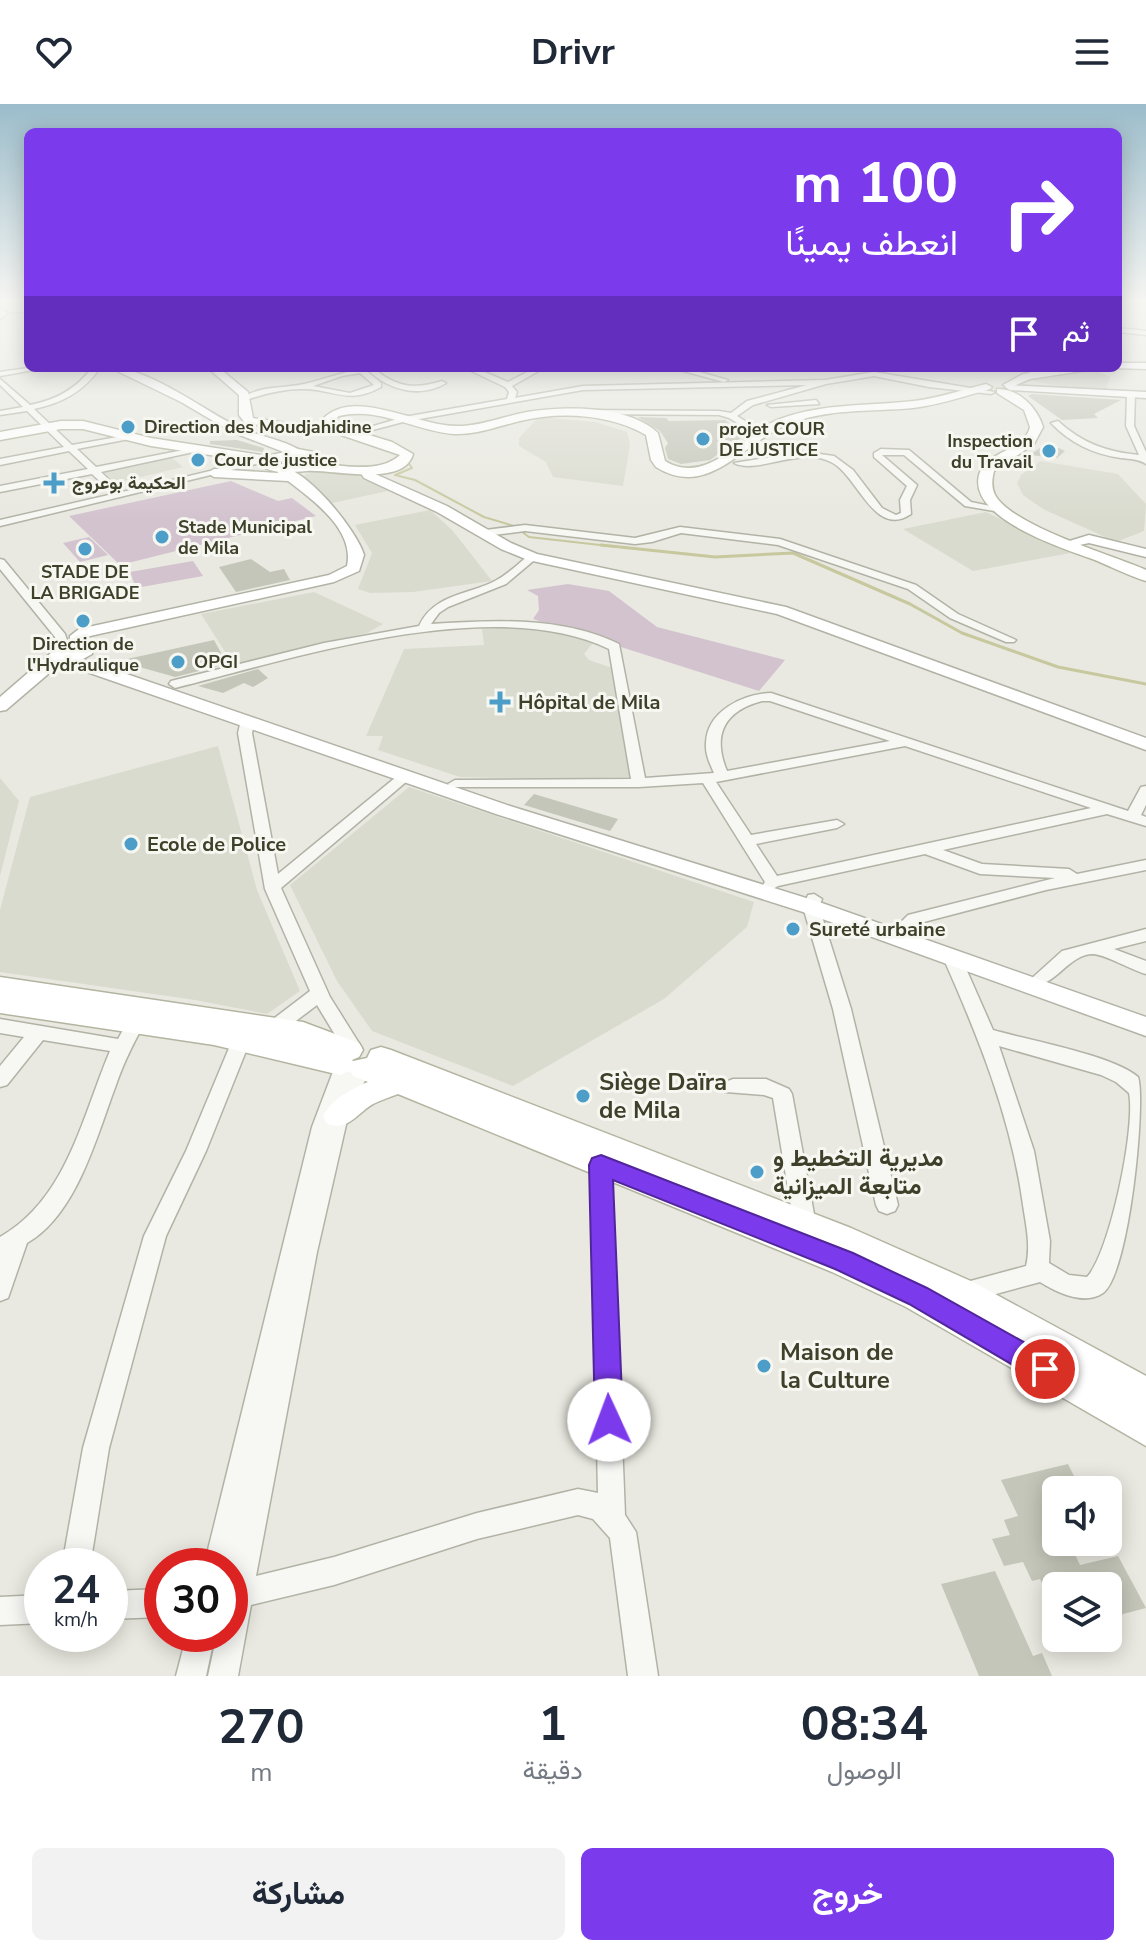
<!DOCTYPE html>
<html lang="ar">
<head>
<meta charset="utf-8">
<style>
	:root { --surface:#fff; --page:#f2f2f3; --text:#1f2937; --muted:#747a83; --accent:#7c3aed }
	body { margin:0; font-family:"Nunito Sans",Vazirmatn,sans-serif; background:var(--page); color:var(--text); direction:rtl; height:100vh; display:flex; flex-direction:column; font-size:30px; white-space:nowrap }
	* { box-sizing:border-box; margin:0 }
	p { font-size:26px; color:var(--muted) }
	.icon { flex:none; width:44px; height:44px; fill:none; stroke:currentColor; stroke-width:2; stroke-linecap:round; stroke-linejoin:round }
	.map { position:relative; height:1572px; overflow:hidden; direction:ltr }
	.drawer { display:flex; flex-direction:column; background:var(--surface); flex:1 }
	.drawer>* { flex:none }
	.guide { position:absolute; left:24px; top:24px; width:1098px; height:244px; border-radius:12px; box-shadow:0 4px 20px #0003; direction:rtl; background:#7c3aed; color:#fff; overflow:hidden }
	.tools { position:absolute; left:1042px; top:1372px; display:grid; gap:16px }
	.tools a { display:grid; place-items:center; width:80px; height:80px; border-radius:12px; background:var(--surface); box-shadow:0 4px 20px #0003; font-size:40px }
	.speed { position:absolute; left:24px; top:1444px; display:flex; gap:16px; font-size:40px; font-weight:700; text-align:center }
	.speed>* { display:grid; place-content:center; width:104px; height:104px; border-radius:50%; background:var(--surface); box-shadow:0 4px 20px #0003; line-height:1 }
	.speed small { font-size:20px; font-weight:400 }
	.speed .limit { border:12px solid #d22; background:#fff; color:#111 }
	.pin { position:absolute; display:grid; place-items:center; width:68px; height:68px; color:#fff; margin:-34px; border:4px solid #fff; border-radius:50%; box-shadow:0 2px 8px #0007 }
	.me { position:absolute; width:88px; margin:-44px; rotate:358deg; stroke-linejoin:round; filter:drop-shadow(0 0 6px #0008) }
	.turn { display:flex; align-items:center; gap:28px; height:168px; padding:0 32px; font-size:36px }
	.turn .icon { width:104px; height:104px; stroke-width:2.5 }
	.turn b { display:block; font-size:56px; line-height:68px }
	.then { display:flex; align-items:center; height:76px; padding:0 32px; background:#0003; gap:16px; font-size:30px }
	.eta { display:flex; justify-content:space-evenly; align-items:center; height:136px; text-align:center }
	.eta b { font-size:48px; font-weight:700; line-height:56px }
	.primary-button { display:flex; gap:16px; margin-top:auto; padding:16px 32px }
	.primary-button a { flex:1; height:92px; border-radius:12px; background:var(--accent); color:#fff; font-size:32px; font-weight:700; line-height:92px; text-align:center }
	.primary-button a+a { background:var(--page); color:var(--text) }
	header { display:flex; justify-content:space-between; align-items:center; height:104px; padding:0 32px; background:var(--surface); font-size:36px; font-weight:700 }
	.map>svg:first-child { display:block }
	.built { fill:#dadbcf }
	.green { fill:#d3c3cf }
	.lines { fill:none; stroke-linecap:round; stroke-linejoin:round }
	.stream-far1 { stroke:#c7c89e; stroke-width:2 }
	.stream { stroke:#c7c89e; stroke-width:3 }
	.building { fill:#c4c6b9 }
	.street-casing { stroke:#b2b3a6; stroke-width:3 }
	.secondary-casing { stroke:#b2b3a6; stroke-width:3 }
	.primary-casing { stroke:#b3b5a1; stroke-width:3 }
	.street { fill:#f7f8f4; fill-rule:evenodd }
	.secondary { fill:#fff; fill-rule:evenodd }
	.primary { fill:#fff; fill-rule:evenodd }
	.route { fill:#7c3aed; stroke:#51269a; stroke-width:2 }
	.poi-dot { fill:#4c9ec9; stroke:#f6f7f1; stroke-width:3 }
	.labels { text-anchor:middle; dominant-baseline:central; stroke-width:6; stroke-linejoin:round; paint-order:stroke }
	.far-poi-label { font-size:18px; font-weight:bold; fill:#3e402a; stroke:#f6f7f1; text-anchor:start }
	.poi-label { font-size:20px; font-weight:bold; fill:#3e402a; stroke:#f6f7f1; text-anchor:start }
	.near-poi-label { font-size:24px; font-weight:bold; fill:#3e402a; stroke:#f6f7f1; text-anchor:start }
</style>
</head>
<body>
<header><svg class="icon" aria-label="menu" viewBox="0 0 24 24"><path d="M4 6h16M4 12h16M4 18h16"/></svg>Drivr<svg class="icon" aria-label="heart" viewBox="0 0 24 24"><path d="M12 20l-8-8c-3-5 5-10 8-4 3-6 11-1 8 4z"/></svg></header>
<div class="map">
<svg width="1146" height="1572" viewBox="0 0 1146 1572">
	<rect width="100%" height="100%" fill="#e9e9e1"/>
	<!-- built -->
	<g class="built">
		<path d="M1095,266L1110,273L1106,286H1073L1030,276Z"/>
		<path d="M539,313L595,318L627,328L630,341L623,382L553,373L546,358L519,342V334Z"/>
		<path d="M171,353L183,363L115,379L104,368Z"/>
		<path d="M1040,357L1118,370L1146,400L1144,427L1116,438L1043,405L1023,391L1017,379L1021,371Z"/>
		<path d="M324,367L354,370L397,385L328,400L303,374L306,370Z"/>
		<path d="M430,406L453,427L492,477L413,488L370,489L358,485L372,449L355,421Z"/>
		<path d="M986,408L1071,449L973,467L903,425Z"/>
		<path d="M314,488L383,520L367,529L234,562L201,510Z"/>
		<path d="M534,523L593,539L584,550L589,556L615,565L630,676L460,673L378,646L383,632H366L404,545L484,541L482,525Z"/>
		<path d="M218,642L257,786L300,887L267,910L195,896L0,868V806L30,693Z"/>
		<path d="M0,674L19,697L0,772Z"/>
		<path d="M409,683L754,798L747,823L664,895L513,982L372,927L337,877L290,781Z"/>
	</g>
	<!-- green -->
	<g class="green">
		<path d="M231,377L278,397L292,394L316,412L120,461L69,412Z"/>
		<path d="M89,433L108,451L80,458L63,439Z"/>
		<path d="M193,457L203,472L136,484L130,468Z"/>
		<path d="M568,480L609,487L657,523L785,556L759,587L533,515L539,506L538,492L527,486Z"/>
	</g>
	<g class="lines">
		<!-- stream-far1 -->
		<g class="stream-far1">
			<path d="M12,209H28"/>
			<path d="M409,360L412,364L395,371L415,376L484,413L514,422L529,433L618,443"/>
		</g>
		<!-- stream -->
		<path class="stream" d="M601,441L715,453L793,449L910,500L962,529L1058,563L1146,580"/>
	</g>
	<!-- building -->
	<g class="building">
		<path d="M1032,290L1121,296L1094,310L1098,314L1062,316L1028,292Z"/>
		<path d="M638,313L666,314L669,317L725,316L745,331L710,356L681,360L668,355L665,344L668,339L660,327Z"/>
		<path d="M237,336L264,344L263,348L210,340V337Z"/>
		<path d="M1047,339L1065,347L1057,354L1030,351Z"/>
		<path d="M251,455L270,468L284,465L290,476L236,488L219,463Z"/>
		<path d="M214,536L227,560L175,573L118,557Z"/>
		<path d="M258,565L268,574L253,583L244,579L223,589L198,582Z"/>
		<path d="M534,690L618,715L610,727L524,701Z"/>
		<path d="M1068,1360L1081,1386H1056V1438H1069L1080,1461L1118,1452L1146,1504L1108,1514V1482H1056V1509L1040,1475L1032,1477L1023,1458L1004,1462L992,1435L1010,1431L1004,1416L1018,1412L1001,1376Z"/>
		<path d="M995,1467L1033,1552L1042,1549L1052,1572H979L941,1480Z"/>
	</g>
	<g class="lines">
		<!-- street casing -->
		<g class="street-casing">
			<g id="street">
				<path d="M0,204L8,209L0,215Z"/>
				<path d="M1118,224L1146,227V231L1118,228Z"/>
				<path d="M28,264H45L0,272V268Z"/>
				<path d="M92,264H100C83,288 62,299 34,305L72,341L129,331V335L77,345L96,363L199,343L203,346L101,368L122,388L269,353L273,356L0,422V416L113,390L92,370L0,388V382L88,365L69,347L0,361V355L64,343L27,307L0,311V307L23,303L0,281V275L30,301C56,296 76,285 92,264Z"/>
				<path d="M367,264H386L377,267C398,284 417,285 442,277L446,279C421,294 391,287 370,268H368L381,279V283C347,302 333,284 301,285C282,285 264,290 246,296L242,294C261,281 283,285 304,280C326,275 345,267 367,264ZM360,269L374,281L350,289L313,282L342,272Z"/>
				<path d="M465,264H475L508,278L535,264H544L512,282L517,288L515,294L583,282L825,276L874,268L995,288L991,290L929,283L874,272L826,280L753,301L737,312L763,328L764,330L760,332L729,314L719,311L584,310L580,308L584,306L719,307L731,309L747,297L807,281L583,286L403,318L350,332L346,330L404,313L507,295L509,288L505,283Z"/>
				<path d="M672,264H685L728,276L724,278Z"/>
				<path d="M1020,264H1030L1043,270L1036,272Z"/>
				<path d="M1131,289L1135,291L1134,322L1146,348V360C1139,355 1130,355 1121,354C1093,350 1070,339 1051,319L1058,317C1082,339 1107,348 1139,351L1126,322L1127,291Z"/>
				<path d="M816,296L819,300L771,303L767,301Z"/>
				<path d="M881,345L909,346L971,398L1005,405L1000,408L965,402L904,351H882L917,381L910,396L911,410C874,435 858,371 831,358C800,342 757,371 734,359L805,348L834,352L853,366L882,404L896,411L901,409L900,396L907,382L874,353V349Z"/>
				<path d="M525,421L635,434L680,423L780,435L916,481L958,510L1016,536L1014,538H1006L950,514L908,485L778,441L681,429L652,438L635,440L525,427L485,432L480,429L485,426Z"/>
				<path d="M529,451L538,453L506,480L448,503L439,509L431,520C492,516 562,512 619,540L645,674L714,669C710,660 705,650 706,639C707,607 743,590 771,589L1128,707L1141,683L1146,682V701L1141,711L1146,713V722L1107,710L943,746L982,760L1069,765L1077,770L1146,756V766L1046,786L920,819L902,831L894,825L908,811L1055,774L980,770L925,750L778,782L771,786L763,781L765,778L703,679L639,683H450L448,680L455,676L631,675L609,545C493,489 295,554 175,584L169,580L171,577L324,539L419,522C433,491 466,491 493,478C507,471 518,460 529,451ZM762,597H770L890,637L727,667C712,631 724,607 762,597ZM905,642L1091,704L777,772L756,740L837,724L844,720L837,716L751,731L716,678Z"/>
				<path d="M0,455L4,456L65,530L70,546L68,549H60L55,533L0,465Z"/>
				<path d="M248,612L255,616L252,629L278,770L401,669L406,668L413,672L281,784L330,893L362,944L360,949L353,951L346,949L317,901L280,929H268L265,924L268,919L310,887L265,785L238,629L241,616Z"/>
				<path d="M814,790L822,795L819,803L851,905L898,1101L895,1107L887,1110L879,1107L876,1101L833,905L803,803L808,791Z"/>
				<path d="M1146,825V837L1114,845L1146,857V870C1131,866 1107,851 1093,850C1068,850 1054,885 1034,879L1031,875L1062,847Z"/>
				<path d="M951,845L957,847L960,851L993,926C1027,936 1113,951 1138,973C1146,995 1130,1169 1103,1189C1084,1202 1056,1188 1040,1178L963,1199L955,1196L952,1189L955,1182L963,1179L1026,1162C1031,1142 1026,1121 1023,1101C1011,1013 978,932 942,851L945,847ZM999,942L1101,971L1116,978L1129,989C1136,1022 1110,1149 1087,1173L1069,1171L1049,1159L1050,1137L1034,1047Z"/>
				<path d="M135,913L141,915L144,920C133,940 123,960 116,981C97,1031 77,1111 27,1139L8,1194L0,1197V1133C67,1095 82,1013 110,947L43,936L7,981L0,983V962L24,933L0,929V915L118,935L129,915Z"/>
				<path d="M241,930L248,932L250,937L206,1047L166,1132L109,1344L90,1462H62L83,1344L144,1132L186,1047L232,937L234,932Z"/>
				<path d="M344,958L352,963L360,959L367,961L370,966L348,1012L317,1148L256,1472L334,1453L477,1409L578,1385L598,1389L591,1061L594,1055L601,1052L608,1055L611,1061L625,1411L636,1428L658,1572H628L610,1434L593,1415L578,1411L477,1435L334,1481L251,1501L238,1572H208L217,1530H230V1462H204L312,1023L334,965L337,960Z"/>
				<path d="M733,975H766L789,985L792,990L816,1121L813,1128L805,1130L797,1128L794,1121L773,994L764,991L726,988L723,983L726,978Z"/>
				<path d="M162,1485V1513L110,1515V1487Z"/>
				<path d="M42,1491V1519L0,1521V1493Z"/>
				<path d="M187,1530H215L206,1572H176Z"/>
			</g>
		</g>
		<!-- secondary casing -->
		<g class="secondary-casing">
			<g id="secondary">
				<path d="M111,264C151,264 204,307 240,324C260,333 287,336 304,349L294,352L232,328L181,298Z"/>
				<path d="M208,264H219L248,288L253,314L286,319H331L337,322L331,325H286L245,319L239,311V291Z"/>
				<path d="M1006,281L1146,288V294L1010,286L1005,283Z"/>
				<path d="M277,362C303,360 357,426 364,451L359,467L334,478L90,532L86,534L87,540L93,546L92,550L83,555L510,702L819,798L1146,913V932L803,808L496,710L61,559L6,606L0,607V593L59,542L70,538V532L79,525L329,471L347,462C355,426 313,396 288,377L214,373L208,369L214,365L278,369Z"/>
				<path d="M361,363H369L373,369L447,402L511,439L537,450L786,503L1146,634V646L777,510L528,456L501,445L437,408L364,374L359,366Z"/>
				<path d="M1089,431L1146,445V453L1089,439L1070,443L1063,439Z"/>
			</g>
		</g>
		<!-- primary casing -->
		<g class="primary-casing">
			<g id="primary">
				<path d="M1118,259H1146V265L1114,264H1118Z"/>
				<path d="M1068,264H1101L1030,275L1009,284L1003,281L1023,270Z"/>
				<path d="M986,280L992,283L990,285C965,292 939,301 913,304C871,308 826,304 786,321C744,338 709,396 656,363L651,356L646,331C610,310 560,307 520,317C499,322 476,331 454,330C415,327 378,302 339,312L333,317L340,322L392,338L413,350C404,384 331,365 307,367C290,368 279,371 263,363L262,359L151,342L83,325H61L0,336V328L61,317H83L151,334L267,352L298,345L319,349L321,360C346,362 381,369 400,351L341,331L320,318C340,294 373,303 400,310C420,315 440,323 461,322C484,321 505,312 527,308C566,302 628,301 658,329L665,357C708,383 744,328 780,315C823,299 869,302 914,297C938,294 962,286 986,280ZM298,353L309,357L292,362L276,359Z"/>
				<path d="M997,285C1018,284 1037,303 1043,323L1034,340L994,367C992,375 991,383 995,391C1012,422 1112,451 1146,466V477C1129,472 1112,463 1095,456C1065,445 968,415 979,371C986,346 1024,348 1030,323L1024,306L997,289Z"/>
				<path d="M0,873L303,918L359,939L363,946L359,953L352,956L353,957L367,954L371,946L381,943L391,946L851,1124L973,1178L1146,1272V1342L906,1203L832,1168L398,990C390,993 381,996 373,1000C356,1010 349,1027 327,1020L323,1012C332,995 351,985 368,978L353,972L350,967L340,971L214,941L0,909Z"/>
			</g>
		</g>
		<!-- street -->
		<use href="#street" class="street"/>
		<!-- secondary -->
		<use href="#secondary" class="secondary"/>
		<!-- primary -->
		<use href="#primary" class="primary"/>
	</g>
	<!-- sky -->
	<linearGradient id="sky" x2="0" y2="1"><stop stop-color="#9bbcca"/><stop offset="0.47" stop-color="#f5f5f2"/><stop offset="1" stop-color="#f5f5f2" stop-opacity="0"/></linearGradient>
	<rect width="1146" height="415" fill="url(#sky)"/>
	<!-- route -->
	<path class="route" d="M601,1051L853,1149L927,1184L1054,1255L1058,1265L1054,1274L1045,1278L1035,1274L909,1200L835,1165L613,1076L623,1316L619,1326L609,1331L599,1326L595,1316L589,1061L592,1054Z"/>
	<!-- markers -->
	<g class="poi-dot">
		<circle cx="128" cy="323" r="8"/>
		<circle cx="703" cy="335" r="8"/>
		<circle cx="1049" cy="347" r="8"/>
		<circle cx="198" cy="356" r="8"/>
		<path d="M50 367h8v8h8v8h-8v8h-8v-8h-8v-8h8z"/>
		<circle cx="162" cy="433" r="8"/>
		<circle cx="85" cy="445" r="8"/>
		<circle cx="83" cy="517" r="8"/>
		<circle cx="178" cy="558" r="8"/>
		<path d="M496 586h8v8h8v8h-8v8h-8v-8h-8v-8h8z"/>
		<circle cx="131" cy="740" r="8"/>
		<circle cx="793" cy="825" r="8"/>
		<circle cx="583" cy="992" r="8"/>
		<circle cx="757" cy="1068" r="8"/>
		<circle cx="764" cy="1262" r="8"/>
	</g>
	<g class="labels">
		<!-- far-poi labels -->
		<g class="far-poi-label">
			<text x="144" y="323">Direction des Moudjahidine</text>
			<text x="719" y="325">projet COUR<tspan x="719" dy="21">DE JUSTICE</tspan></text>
			<text x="1033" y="337" text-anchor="end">Inspection<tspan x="1033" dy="21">du Travail</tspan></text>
			<text x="214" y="356">Cour de justice</text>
			<text x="72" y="379">الحكيمة بوعروج</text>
			<text x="178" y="423">Stade Municipal<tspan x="178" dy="21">de Mila</tspan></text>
			<text x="85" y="468" text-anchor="middle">STADE DE<tspan x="85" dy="21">LA BRIGADE</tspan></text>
			<text x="83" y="540" text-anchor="middle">Direction de<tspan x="83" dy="21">l'Hydraulique</tspan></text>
			<text x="194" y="558">OPGI</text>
		</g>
		<!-- poi labels -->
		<g class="poi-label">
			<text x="518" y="598">Hôpital de Mila</text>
			<text x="147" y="740">Ecole de Police</text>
			<text x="809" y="825">Sureté urbaine</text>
		</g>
		<!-- near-poi labels -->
		<g class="near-poi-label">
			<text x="599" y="978">Siège Daïra<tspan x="599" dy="28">de Mila</tspan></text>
			<text x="773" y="1054">مديرية التخطيط و<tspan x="773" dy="28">متابعة الميزانية</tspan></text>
			<text x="780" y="1248">Maison de<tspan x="780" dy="28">la Culture</tspan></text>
		</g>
	</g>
</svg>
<div class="tools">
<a><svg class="icon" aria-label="sound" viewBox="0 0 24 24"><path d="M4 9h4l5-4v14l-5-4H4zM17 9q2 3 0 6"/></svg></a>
<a><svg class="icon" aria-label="layers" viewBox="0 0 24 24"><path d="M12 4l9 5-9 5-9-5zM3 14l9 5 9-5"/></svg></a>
</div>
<div class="speed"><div>24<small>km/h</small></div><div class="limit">30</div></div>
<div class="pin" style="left:1045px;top:1265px;background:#d93025"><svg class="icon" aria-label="arrive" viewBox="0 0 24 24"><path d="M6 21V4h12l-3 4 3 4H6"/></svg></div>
<svg class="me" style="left:609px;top:1316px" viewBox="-20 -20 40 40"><circle r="19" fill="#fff"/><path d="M0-13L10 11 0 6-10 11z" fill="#7c3aed"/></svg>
<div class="guide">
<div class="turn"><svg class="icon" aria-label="right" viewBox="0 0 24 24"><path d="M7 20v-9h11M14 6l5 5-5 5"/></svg><div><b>100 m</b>انعطف يمينًا</div></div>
<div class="then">ثم<svg class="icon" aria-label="arrive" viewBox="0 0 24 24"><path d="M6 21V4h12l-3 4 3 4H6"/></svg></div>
</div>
</div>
<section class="drawer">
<div class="eta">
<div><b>08:34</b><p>الوصول</p></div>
<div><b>1</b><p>دقيقة</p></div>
<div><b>270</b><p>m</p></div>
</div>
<div class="primary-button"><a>خروج</a><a>مشاركة</a></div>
</section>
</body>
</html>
